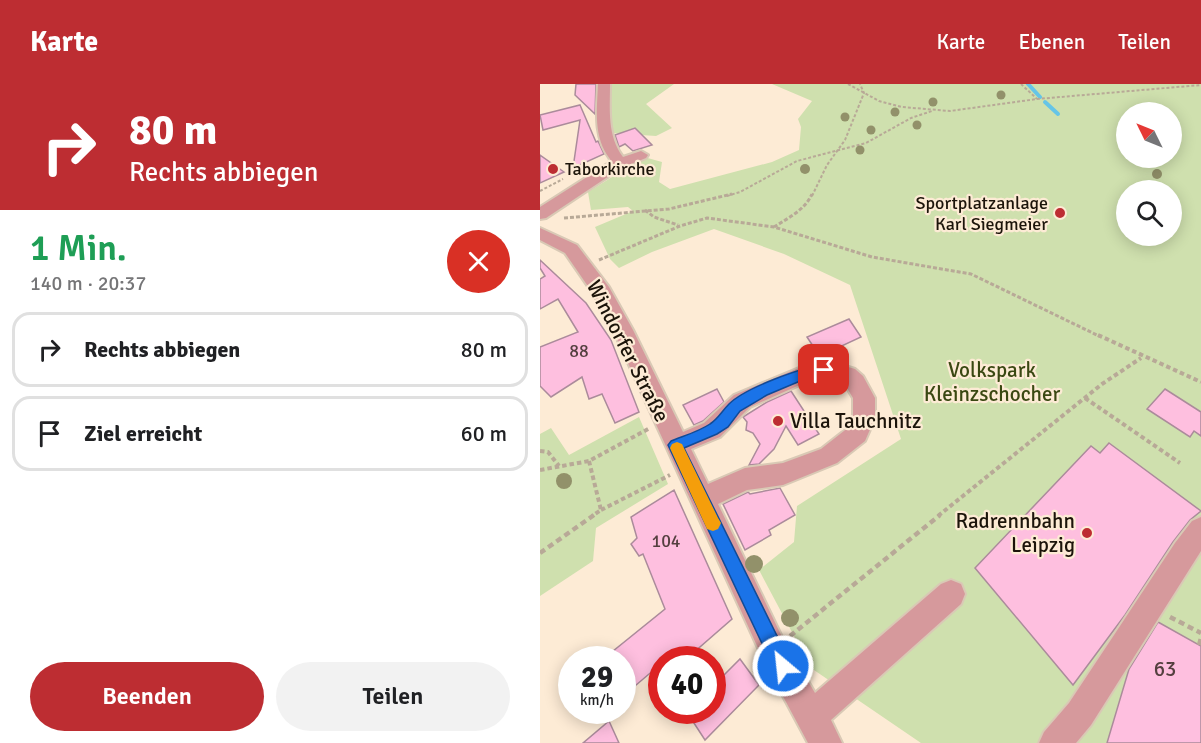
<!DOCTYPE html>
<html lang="de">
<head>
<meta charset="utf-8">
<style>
	:root { --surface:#fff; --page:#f2f2f2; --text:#202124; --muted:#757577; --line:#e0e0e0; --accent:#bd2d32 }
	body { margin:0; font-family:Signika,sans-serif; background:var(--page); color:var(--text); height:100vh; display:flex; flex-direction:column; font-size:22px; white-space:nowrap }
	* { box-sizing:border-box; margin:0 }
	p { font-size:20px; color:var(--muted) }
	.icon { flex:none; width:33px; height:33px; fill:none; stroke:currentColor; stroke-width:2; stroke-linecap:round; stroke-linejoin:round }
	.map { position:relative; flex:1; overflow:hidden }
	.side { display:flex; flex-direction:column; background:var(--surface); width:540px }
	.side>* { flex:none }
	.banner { background:#bd2d32; color:#fff; overflow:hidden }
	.needle { width:39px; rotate:313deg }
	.tools { position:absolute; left:576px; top:18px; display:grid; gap:12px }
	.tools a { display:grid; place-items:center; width:66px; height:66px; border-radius:50%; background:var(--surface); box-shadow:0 3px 15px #0003; font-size:30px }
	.speed { position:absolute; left:18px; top:562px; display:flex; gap:12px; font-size:30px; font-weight:700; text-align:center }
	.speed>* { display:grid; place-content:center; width:78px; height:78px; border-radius:50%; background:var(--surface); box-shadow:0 3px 15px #0003; line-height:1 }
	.speed small { font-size:15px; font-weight:400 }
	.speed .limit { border:9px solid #d22; background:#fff; color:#111 }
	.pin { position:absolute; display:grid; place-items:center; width:51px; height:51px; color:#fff; margin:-26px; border-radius:12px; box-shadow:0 3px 9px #0006 }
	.me { position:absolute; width:66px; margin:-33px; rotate:332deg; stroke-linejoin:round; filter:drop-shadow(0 0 4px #0008) }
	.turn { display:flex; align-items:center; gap:21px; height:126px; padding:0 30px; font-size:27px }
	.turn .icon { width:78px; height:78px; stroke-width:2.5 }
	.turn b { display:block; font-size:42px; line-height:51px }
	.round { display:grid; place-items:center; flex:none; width:63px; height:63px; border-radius:32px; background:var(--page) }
	.overview { display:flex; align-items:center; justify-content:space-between; height:102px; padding:0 30px }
	h1 { font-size:36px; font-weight:600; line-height:45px; color:#1e9e55 }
	.cta { display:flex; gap:12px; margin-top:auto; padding:12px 30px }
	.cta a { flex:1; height:69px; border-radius:36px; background:var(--accent); color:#fff; font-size:24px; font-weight:600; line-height:69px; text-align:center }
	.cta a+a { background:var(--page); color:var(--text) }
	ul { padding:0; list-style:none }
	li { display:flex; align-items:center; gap:18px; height:75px; margin:0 12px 9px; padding:0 18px; border:3px solid var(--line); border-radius:18px }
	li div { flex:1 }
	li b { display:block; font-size:22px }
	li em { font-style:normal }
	header { display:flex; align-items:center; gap:36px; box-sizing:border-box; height:84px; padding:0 30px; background:var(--accent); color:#fff }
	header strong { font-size:28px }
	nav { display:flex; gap:33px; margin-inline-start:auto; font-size:21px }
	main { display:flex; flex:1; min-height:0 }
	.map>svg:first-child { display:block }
	.green { fill:#cfe0ae; fill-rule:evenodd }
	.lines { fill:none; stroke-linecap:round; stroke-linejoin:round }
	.stream { stroke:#66c5e7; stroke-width:4 }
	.building { fill:#febfdf; stroke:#ab8b9b; stroke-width:1.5 }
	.minor-casing { stroke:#d9c9b5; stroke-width:4 }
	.path-far3 { stroke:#b8a997; stroke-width:2; stroke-dasharray:3 2; stroke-linecap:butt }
	.path-far2 { stroke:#b8a997; stroke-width:3; stroke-dasharray:4 2; stroke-linecap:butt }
	.path-far1 { stroke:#b8a997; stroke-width:4; stroke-dasharray:4.5 3; stroke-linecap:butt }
	.path { stroke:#b8a997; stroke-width:4.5; stroke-dasharray:6 4; stroke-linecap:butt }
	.minor { fill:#d6999c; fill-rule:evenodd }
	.tree { fill:#92916a }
	.route { fill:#1a73e8; stroke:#114b97; stroke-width:1.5 }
	.slow { fill:#f59e0b }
	.poi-dot { fill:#bd2d32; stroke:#fdebd5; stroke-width:2 }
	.labels { text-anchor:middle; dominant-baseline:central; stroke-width:4.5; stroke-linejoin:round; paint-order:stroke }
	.far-poi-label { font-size:18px; fill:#1c140a; stroke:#fdebd5; text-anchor:start }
	.number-label { font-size:18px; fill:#543f3f }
	.street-label { font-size:21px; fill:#1c140a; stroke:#fdebd5 }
	.park-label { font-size:21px; fill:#3a4812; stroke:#fdebd5 }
	.poi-label { font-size:21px; fill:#1c140a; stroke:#fdebd5; text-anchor:start }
	.near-number-label { font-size:21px; fill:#543f3f }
</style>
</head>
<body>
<header>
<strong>Karte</strong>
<nav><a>Karte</a><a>Ebenen</a><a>Teilen</a></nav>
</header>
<main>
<section class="side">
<div class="banner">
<div class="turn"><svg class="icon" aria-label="right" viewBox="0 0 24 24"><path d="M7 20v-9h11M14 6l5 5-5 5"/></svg><div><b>80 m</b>Rechts abbiegen</div></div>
</div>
<div class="overview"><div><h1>1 Min.</h1><p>140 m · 20:37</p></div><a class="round" style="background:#d93025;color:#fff"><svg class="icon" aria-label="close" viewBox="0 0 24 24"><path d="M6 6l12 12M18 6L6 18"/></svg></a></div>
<ul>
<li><svg class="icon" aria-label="right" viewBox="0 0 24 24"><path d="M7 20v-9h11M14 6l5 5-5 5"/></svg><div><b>Rechts abbiegen</b></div><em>80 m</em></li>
<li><svg class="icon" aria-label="arrive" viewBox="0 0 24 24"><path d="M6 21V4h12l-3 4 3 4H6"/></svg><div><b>Ziel erreicht</b></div><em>60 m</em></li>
</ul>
<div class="cta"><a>Beenden</a><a>Teilen</a></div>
</section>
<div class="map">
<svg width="661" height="659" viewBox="0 0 661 659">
	<rect width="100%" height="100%" fill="#fdebd5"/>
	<!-- green -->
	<g class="green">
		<path d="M68,0H134L106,20L132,44L116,52L71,49L67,21Z"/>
		<path d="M232,0H661V659H381L271,584L219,486L254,458L257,422L361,355L310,201L244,170L174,145L112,168L79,184L70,175L55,143L93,127L88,123L51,126L48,108L104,73L122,78L119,98L130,105L232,78L259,66L261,43L258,35L272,17ZM586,28H632V74H586ZM586,106H632V152H586Z"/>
		<path d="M99,333L128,400L56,444L53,477L0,512V350L11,344L29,371Z"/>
	</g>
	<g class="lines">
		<!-- stream -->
		<g class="stream">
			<path d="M488,0L500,13"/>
			<path d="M505,18L518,30"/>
		</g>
	</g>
	<!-- building -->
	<g class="building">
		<path d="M36,0H56L55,30L35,11Z"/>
		<path d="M40,21L56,58L58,57L64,70L33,84L40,36L3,46L0,31Z"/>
		<path d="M95,44L112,61L93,67L85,60L79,63L75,51Z"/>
		<path d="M0,71L24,88L0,99Z"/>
		<path d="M0,176L46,219L71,256L99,328L75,339L62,310L49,315L42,293L11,313L0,302V263L38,248L18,215L0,225V195L5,192L0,184Z"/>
		<path d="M309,235L321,253L295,265L299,271L283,277L267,253Z"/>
		<path d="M177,305L184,318L163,337L154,341L143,321Z"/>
		<path d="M625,305L661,328V352L654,347L650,353L607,325Z"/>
		<path d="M251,307L279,350L258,361L246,342L234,365L219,380L209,381L220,360L213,349L206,346L207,338L203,333L227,318Z"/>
		<path d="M569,359L661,427L650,436L633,458L585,531L533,601L435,484L551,362L560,369Z"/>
		<path d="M240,404L255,431L229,446L231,451L205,466L183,420L208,408L210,410Z"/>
		<path d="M134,406L192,535L145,576H122V579L82,613V576H62L125,525L103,470L99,472L91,460L97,454L91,433Z"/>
		<path d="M618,538L661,562V659H567L589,585Z"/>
		<path d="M200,575L219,601L165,656L152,636L161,627H172L173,602Z"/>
		<path d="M69,637L79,659H43Z"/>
	</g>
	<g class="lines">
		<!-- minor casing -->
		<g class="minor-casing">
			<g id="minor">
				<path d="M58,0H70C70,25 67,52 83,73L101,67L108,71L106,74L81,84L6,134L0,135V123L69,79L70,75C53,53 57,26 58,0Z"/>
				<path d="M0,144L37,161L69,203L93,246L143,348L164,339L194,311L271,279H295L315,285L323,292L335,314V334L325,357L297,379L243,401L207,406L178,420L243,555L275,609L401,500L411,496L421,500L425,510L421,520L291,636L302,659H268L223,575L73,246L54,211L25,169L0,156ZM273,295H295L307,304L313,314V334L309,343L281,365L243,379L205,384L168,400L151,365L180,353L210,323Z"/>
				<path d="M661,433V467L551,641L536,659H499L504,648L529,619L635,459L652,437Z"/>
			</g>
		</g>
		<!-- path-far3 -->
		<g class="path-far3">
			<path d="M308,0L339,17L362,23L410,27L497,15L661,1"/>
			<path d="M481,0L497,15"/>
			<path d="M0,107L23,95"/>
			<path d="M187,112L200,108L257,77L326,59L371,34L392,27"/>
			<path d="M272,112L287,81L305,56L324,9L320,0"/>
		</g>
		<!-- path-far2 -->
		<g class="path-far2">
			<path d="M105,126L114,133L138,141"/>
			<path d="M24,134L129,125L192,110"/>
			<path d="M234,143C248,134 265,126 272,110"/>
			<path d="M59,176L140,142L167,134L234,143L332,173L431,190L561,253"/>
		</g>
		<!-- path-far1 -->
		<g class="path-far1">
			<path d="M558,251L661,298"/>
			<path d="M545,314L640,379"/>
			<path d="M0,367L8,368L19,382"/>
			<path d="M49,377L61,426L52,432"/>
			<path d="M0,386L49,377L110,344"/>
			<path d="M61,426L130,391"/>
			<path d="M398,432L562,300L601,274"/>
		</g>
		<!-- path -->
		<g class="path">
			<path d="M0,469L54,431"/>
			<path d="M630,533L661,549"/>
			<path d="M250,552L400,431"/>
			<path d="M659,561L661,554"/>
		</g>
		<!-- minor -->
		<use href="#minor" class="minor"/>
	</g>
	<!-- trees -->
	<g class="tree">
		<circle cx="461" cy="11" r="4.5"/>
		<circle cx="393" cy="18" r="4.5"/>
		<circle cx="355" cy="28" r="4.5"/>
		<circle cx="305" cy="33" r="4.5"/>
		<circle cx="377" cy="41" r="4.5"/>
		<circle cx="331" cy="46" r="4.5"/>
		<circle cx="320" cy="66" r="4.5"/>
		<circle cx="265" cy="85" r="5"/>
		<circle cx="617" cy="90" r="5"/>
		<circle cx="24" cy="397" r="8"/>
		<circle cx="214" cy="480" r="9"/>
		<circle cx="250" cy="534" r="9"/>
	</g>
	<!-- route -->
	<path class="route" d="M284,281L291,286L289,290L272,292L227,311L200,327L188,343L177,350L144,364L249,576L252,582L249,589L243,591L236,589L128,361L131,357C143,352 158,348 170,340C178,335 182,327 189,320C205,304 262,283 284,281Z"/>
	<!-- slow -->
	<path class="slow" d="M137,358L142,360L178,434L181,439L178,445L173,447L167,445L130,364L132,360Z"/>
	<!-- markers -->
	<g class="poi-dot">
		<circle cx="13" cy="85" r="6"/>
		<circle cx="520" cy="129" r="6"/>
		<circle cx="238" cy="337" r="6"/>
		<circle cx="547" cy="449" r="6"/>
	</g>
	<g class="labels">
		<!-- far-poi labels -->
		<g class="far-poi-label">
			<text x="25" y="85">Taborkirche</text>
			<text x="508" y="119" text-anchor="end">Sportplatzanlage<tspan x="508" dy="21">Karl Siegmeier</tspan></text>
		</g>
		<!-- number labels -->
		<g class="number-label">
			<text x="39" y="267">88</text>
			<text x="126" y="457">104</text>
		</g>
		<!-- street labels -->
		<g class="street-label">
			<text transform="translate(88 267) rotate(63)">Windorfer Straße</text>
		</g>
		<!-- park labels -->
		<g class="park-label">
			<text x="452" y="286">Volkspark<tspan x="452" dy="24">Kleinzschocher</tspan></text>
		</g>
		<!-- poi labels -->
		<g class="poi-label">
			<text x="250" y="337">Villa Tauchnitz</text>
			<text x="535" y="437" text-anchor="end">Radrennbahn<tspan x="535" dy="24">Leipzig</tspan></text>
		</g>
		<!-- near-number labels -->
		<g class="near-number-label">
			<text x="625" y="585">63</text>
		</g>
	</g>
</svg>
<div class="tools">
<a><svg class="needle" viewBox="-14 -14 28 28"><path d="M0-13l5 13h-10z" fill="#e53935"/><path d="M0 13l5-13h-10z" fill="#757577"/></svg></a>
<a><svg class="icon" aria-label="search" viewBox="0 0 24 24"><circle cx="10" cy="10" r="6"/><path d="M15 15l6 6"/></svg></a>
</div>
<div class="speed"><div>29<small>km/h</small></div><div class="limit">40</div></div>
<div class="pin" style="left:284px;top:286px;background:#d93025"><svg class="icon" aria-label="arrive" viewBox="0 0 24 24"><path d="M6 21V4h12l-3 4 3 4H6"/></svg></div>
<svg class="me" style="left:243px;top:582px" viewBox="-20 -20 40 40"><circle r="17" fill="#1a73e8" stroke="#fff" stroke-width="3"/><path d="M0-11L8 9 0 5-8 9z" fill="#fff"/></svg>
</div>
</main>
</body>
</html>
